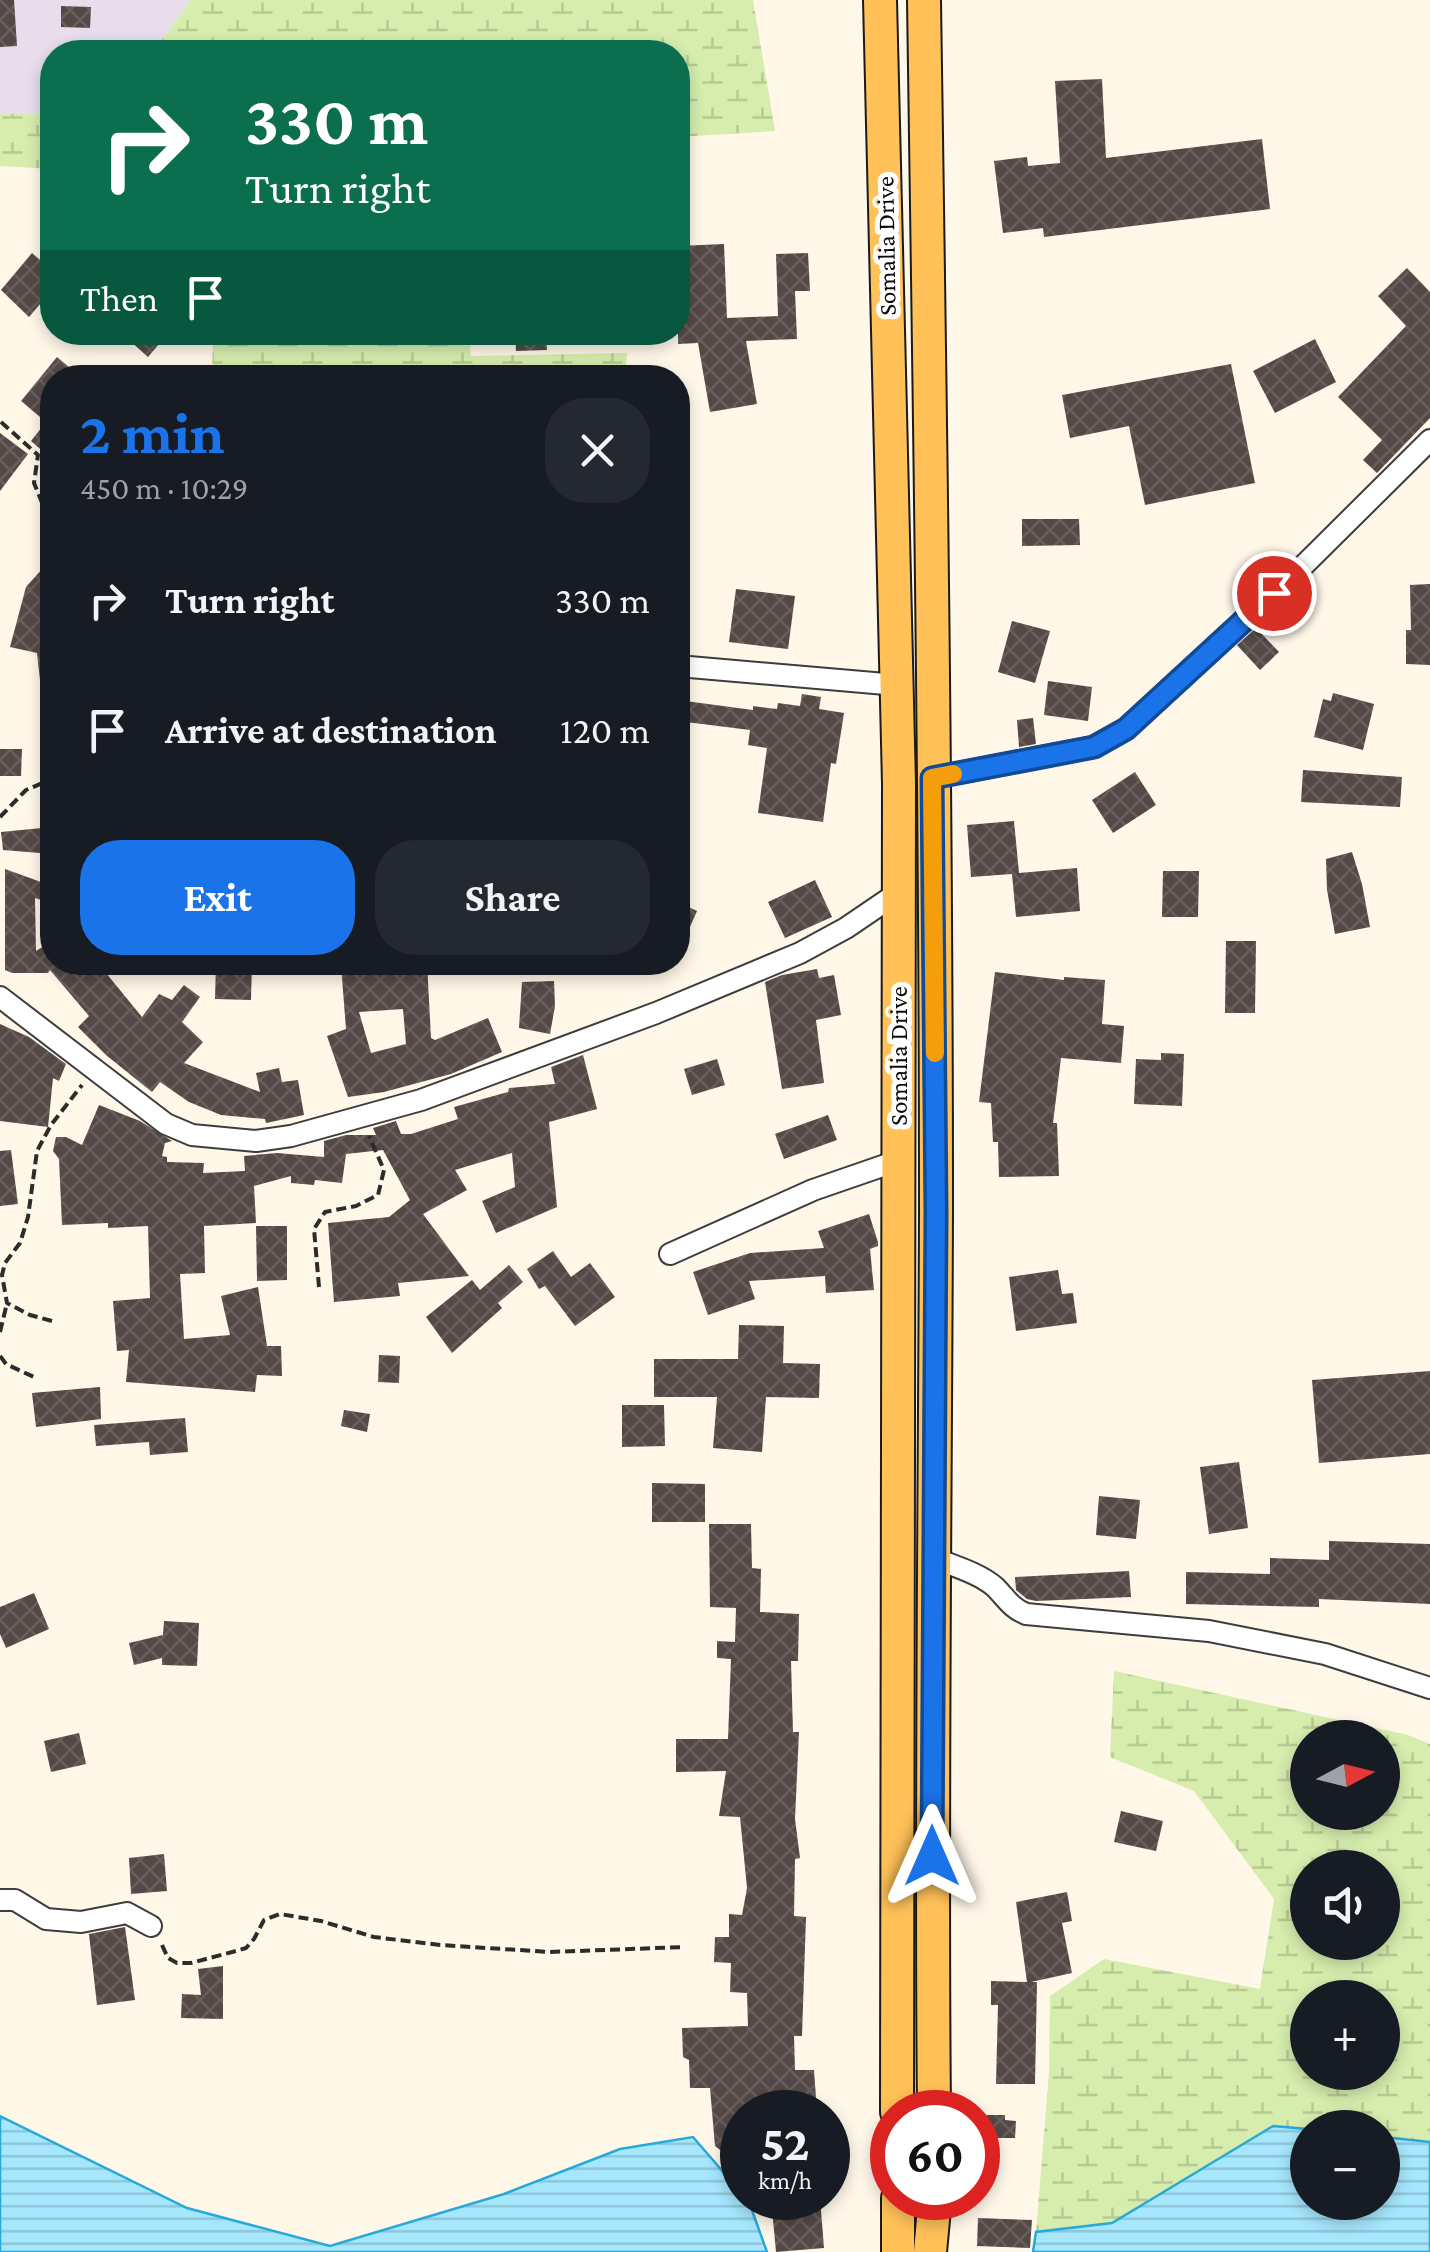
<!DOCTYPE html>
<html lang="en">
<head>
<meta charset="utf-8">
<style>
	:root { --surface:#171b24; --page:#242831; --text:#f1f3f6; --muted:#9ea1a6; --accent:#1a73e8 }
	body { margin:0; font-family:"Crimson Pro",serif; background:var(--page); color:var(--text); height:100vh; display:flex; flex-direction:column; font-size:38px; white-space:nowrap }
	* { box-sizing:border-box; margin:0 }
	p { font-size:32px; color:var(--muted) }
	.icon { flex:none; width:55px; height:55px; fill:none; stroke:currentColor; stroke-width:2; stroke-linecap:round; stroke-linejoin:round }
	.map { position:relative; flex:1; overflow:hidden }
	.side { position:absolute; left:40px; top:365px; width:650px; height:610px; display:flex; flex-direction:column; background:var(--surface); border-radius:40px; box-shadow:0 5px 15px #0003 }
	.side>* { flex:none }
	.top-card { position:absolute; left:40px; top:40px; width:650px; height:305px; border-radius:40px; box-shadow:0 5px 15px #0003; background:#0b6e4f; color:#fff; overflow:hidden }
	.needle { width:65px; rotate:83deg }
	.tools { position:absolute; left:1290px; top:1720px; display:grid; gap:20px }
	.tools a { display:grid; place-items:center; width:110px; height:110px; border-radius:50%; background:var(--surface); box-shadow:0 5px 15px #0003; font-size:50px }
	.speed { position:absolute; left:720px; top:2090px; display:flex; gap:20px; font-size:50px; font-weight:700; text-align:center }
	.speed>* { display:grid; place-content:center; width:130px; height:130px; border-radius:50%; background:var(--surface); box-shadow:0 5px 15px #0003; line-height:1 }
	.speed small { font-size:25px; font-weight:400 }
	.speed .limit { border:15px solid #d22; background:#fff; color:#111 }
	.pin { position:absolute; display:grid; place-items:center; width:85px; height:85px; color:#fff; margin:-42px; border:5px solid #fff; border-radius:50%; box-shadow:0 2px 10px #0007 }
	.me { position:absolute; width:110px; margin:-55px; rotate:0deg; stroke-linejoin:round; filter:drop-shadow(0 0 8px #0008) }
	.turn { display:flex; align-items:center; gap:35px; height:210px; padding:0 40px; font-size:45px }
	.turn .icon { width:130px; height:130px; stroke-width:2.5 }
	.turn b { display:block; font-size:70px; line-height:85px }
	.then { display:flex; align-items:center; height:95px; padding:0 40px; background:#0003; gap:20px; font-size:38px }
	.round { display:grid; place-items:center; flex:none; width:105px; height:105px; border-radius:40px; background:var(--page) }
	.headline { display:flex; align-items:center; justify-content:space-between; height:170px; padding:0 40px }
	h1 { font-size:60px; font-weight:700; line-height:75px; color:var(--accent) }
	.cta { display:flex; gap:20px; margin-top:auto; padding:20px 40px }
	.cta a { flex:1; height:115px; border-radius:40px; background:var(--accent); color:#fff; font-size:40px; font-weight:700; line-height:115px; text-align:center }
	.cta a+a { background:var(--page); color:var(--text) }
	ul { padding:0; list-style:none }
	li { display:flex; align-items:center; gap:30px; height:130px; padding:0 40px }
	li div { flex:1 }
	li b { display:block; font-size:38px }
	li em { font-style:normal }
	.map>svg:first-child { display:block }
	.industrial { fill:#e8ddeb }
	.wetland { fill:url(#wetland-marsh); fill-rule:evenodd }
	.water { fill:url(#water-rules); stroke:#26a9db; stroke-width:2.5 }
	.building { fill:url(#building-cross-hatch); fill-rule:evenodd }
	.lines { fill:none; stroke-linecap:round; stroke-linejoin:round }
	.street-casing { stroke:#3d3d3d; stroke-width:24 }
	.primary-casing { stroke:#1b1b1b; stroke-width:36 }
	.path { stroke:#2c2c2c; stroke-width:4; stroke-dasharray:10 5; stroke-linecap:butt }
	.street { stroke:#fff; stroke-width:20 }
	.primary { stroke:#ffc158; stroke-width:32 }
	.route-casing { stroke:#114b97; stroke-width:25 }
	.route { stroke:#1a73e8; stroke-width:18 }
	.slow { stroke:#f59e0b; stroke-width:18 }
	.labels { text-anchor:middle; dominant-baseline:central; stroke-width:10; stroke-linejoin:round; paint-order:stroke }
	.street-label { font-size:25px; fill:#0a0a0a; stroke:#fff }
</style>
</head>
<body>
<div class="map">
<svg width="1430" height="2252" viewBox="0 0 1430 2252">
	<defs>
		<pattern id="wetland-marsh" width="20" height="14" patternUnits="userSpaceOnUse" patternTransform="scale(2.5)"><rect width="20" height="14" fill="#d6edae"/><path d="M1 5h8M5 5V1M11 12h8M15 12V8" fill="none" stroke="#b6ca94"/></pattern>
		<pattern id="water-rules" width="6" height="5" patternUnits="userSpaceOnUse" patternTransform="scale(2.5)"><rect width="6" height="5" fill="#a6e7fd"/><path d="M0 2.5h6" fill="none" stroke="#8ec5d8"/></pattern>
		<pattern id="building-cross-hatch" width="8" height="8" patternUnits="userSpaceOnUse" patternTransform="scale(2.5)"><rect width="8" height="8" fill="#544946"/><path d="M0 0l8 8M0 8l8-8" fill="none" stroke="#685f5c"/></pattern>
	</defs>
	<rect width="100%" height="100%" fill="#fff7e8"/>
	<!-- industrial -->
	<path class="industrial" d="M0,0H191L153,52H52V114H0Z"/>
	<!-- wetland -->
	<g class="wetland">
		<path d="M191,0H753L775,131L678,137V52H153Z"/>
		<path d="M0,114H52V169L0,166Z"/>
		<path d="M213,333H469L471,356L627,353L625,377L212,378Z"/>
		<path d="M1114,1671L1408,1735L1430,1744V2142L1383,2137L1382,2128L1307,2129L1273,2126L1112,2223L1036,2232L1049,2073L1050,1996L1104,1959L1260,1989L1274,1899L1194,1791L1110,1757ZM1308,1738H1382V1812H1308ZM1308,1868H1382V1942H1308ZM1308,1998H1382V2072H1308Z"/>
	</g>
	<!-- water -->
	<g class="water">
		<path d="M0,2116L187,2208L330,2246L504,2194L620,2149L693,2137L749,2202L767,2252H0Z"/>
		<path d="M1273,2126L1307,2129L1308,2202H1382L1383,2137L1430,2142V2252H1033L1036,2232L1112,2223Z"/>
	</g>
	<!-- building -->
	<g class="building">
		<path d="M0,0H14L17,46L0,47Z"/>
		<path d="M61,6L91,7L90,28L61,27Z"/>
		<path d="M1102,79L1106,158L1262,139L1270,209L1044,237L1043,228L1003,233L994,161L1027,157L1028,166L1060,163L1055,81Z"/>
		<path d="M724,244L727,318L778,316L776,254L808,253L810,291H795L797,339L746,341L757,404L710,412L698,343L678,344V246Z"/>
		<path d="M32,253L52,270V290L29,317L1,290Z"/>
		<path d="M1407,268L1430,292V418L1377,473L1363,460L1382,440L1338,397L1406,326L1378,296Z"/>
		<path d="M120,332H169L148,357Z"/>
		<path d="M515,332H546L547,350L516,351Z"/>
		<path d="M1315,339L1336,382L1275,413L1253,371Z"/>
		<path d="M57,357L82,378H52V459L31,441L46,422L21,401Z"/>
		<path d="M1231,364L1255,483L1145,505L1129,426L1070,438L1062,395Z"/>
		<path d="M0,433L28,454L0,491Z"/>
		<path d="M1022,519H1079L1080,545L1022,546Z"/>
		<path d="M52,558V688L41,689L37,653L10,647L26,587Z"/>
		<path d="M1430,584V665L1406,664V630H1411L1410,585Z"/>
		<path d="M736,589L795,596L788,649L729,642Z"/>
		<path d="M1012,621L1050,631L1035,683L998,672Z"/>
		<path d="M1256,628L1279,652L1260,670L1237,645Z"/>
		<path d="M1048,681L1092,687L1088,721L1044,715Z"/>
		<path d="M1333,693L1374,704L1363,750L1314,737L1323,699L1331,701Z"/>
		<path d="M802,694L821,697L819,709L844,713L836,764L831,763L823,822L758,813L767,748L748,745L750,730L678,721V700L753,710V706L777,709L778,703L800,706Z"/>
		<path d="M1033,718L1036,744L1019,747L1017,720Z"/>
		<path d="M0,749H22L21,776H0Z"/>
		<path d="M1303,770L1402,777L1400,807L1301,802Z"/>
		<path d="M1135,772L1156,805L1113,833L1092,800Z"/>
		<path d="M1014,821L1019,873L1077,868L1080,911L1016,917L1012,874L971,877L967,825Z"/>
		<path d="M52,827V854L3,850L1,832Z"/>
		<path d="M1352,852L1362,884L1370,927L1335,934L1327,890L1326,859Z"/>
		<path d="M5,869L52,886V904L35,898L36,951L52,941V962H97L142,1017L159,994L172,1000L184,985L200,997L182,1022L203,1042L184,1063L260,1092L256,1073L279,1068L282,1082L298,1080L304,1115L266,1123L265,1119L221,1115L189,1102L160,1082L152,1092L106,1055L78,1027L89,1016L50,970L48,973H12L5,970Z"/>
		<path d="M1163,871H1199L1198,917H1162Z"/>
		<path d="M815,880L832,917L785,938L768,902Z"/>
		<path d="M678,902L697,911L678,954Z"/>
		<path d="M1226,941H1256L1255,1013H1225Z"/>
		<path d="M368,962H427L431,1038L435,1040L488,1018L502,1052L451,1074L384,1092L348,1097L327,1036L346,1029L341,965ZM403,1009L406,1044L371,1053L359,1012Z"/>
		<path d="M216,963H252L251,1000L215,999Z"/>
		<path d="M817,969L819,978L834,975L841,1015L816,1020L824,1083L782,1089L765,982L782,975Z"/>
		<path d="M995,972L1064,980V977L1105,980L1102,1024L1124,1026L1121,1063L1061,1058L1053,1123H1057L1059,1176L999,1177L998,1142H993L991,1103L979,1102Z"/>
		<path d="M554,981L555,1006L550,1034L519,1028L522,982Z"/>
		<path d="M0,1024L29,1037L66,1064L59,1081L53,1078L48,1127L0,1121Z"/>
		<path d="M1161,1053L1184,1054L1182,1106L1134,1104L1136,1059L1161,1060Z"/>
		<path d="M583,1055L597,1109L549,1122L557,1207L496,1233L482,1201L515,1187L512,1153L455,1170L467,1190L423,1214L469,1276L398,1283L400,1296L334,1302L328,1223L389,1217L410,1200L383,1150L346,1154L342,1183L315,1180L314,1185L291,1183V1176L254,1186L256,1223L204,1226L205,1273L180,1274L184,1339L230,1335L221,1296L258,1287L267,1346H281L282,1376L257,1375L255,1392L126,1382L129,1350L117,1351L113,1301L150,1298L148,1226L108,1228V1223L62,1225L59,1159L53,1151L56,1137H66L82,1145L99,1105L140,1121L172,1141L165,1143L162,1156L167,1157V1162L204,1163L203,1173L245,1171L244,1156L277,1153L324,1157V1141L346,1135H376L373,1128L396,1121L401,1134H411L458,1119L454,1107L508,1092L509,1088L555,1084L551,1067Z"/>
		<path d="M717,1059L725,1085L692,1095L684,1069Z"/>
		<path d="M828,1115L837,1140L784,1159L775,1134Z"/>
		<path d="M11,1150L18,1204L0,1206V1151Z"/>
		<path d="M869,1214L878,1242V1246L870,1249L874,1290L826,1293L825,1276L749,1281L755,1299L708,1315L693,1272L750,1253L824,1248L818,1231Z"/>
		<path d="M256,1226H287V1280L257,1281Z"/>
		<path d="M553,1251L571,1277L590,1263L615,1297L575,1326L545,1286L539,1289L527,1269Z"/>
		<path d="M509,1265L523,1282L498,1303L502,1308L452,1353L426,1317L472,1280L480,1290Z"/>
		<path d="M1058,1270L1062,1294L1073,1293L1077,1323L1016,1331L1009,1277Z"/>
		<path d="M739,1325L784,1326L783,1363L820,1364L819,1398L766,1397L762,1452L713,1448L717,1397H654V1359H738Z"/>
		<path d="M379,1355L400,1356L399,1383L378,1382Z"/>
		<path d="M1430,1371V1454L1319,1463L1312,1380Z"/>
		<path d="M100,1387L101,1419L36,1427L32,1393Z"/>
		<path d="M622,1405H664L665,1446L622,1447Z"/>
		<path d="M344,1410L370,1414L367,1432L341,1426Z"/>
		<path d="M185,1418L188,1452L150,1455L149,1442L96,1446L94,1425Z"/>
		<path d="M1239,1462L1248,1528L1209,1534L1200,1467Z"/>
		<path d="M652,1483L705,1484V1522H652Z"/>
		<path d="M1099,1496L1140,1500L1136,1539L1096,1535Z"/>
		<path d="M709,1524H751L752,1568L761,1569L760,1612L799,1614L798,1661H791L793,1732H799L795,1819L800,1858L795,1859L794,1916L806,1917L802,2036H794L795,2070H814L817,2112H742V2167L715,2146L710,2088H690L689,2060L683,2057L682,2028L748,2026L747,1993L730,1992L731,1963L714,1962L715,1937H729V1914L742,1915L747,1888L740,1817L719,1816L726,1771L676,1772V1739H728L731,1659L717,1658V1641L735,1642L736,1608L710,1607Z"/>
		<path d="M1329,1541L1430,1544V1604L1319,1599V1607L1186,1604V1572L1270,1574V1558L1329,1560Z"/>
		<path d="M1129,1571L1131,1597L1036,1601L1027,1599L1016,1590L1015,1577Z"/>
		<path d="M34,1593L49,1629L6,1648L0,1634V1607Z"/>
		<path d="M164,1621L199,1623L197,1666L162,1665V1658L134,1665L129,1643L163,1635Z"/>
		<path d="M79,1733L86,1764L51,1772L44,1741Z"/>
		<path d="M1121,1811L1163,1821L1156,1851L1114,1842Z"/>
		<path d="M164,1854L167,1891L131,1894L129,1858Z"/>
		<path d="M1067,1892L1072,1921L1062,1923L1072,1973L1031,1982H1037L1035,2084H996L998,2005H991V1981L1027,1982L1016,1902Z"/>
		<path d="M125,1927L135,2000L97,2005L89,1934Z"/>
		<path d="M223,1966V2019L181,2018L182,1994L201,1995L198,1969Z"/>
		<path d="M987,2115H1005V2120L1016,2121L1015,2138H986Z"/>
		<path d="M771,2198H820L824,2248L776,2252Z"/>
		<path d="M978,2218L1032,2220L1030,2248L977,2246Z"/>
	</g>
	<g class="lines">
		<!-- street casing -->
		<g class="street-casing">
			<g id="street">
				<path d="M678,666L897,685"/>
				<path d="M932,778L1093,747L1126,729L1301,568L1430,440"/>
				<path d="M0,997L166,1124L192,1135L256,1141L291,1136L421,1100L656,1013L800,953L846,928L899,892"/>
				<path d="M670,1254L813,1190L897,1161"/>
				<path d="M934,1558C953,1566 979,1573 995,1587C1006,1598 1011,1608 1026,1614L1209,1631L1325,1654L1430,1688"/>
				<path d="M0,1900H15L46,1919L81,1922L127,1913L151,1926"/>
			</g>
		</g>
		<!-- primary casing -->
		<g class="primary-casing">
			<g id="primary">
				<path d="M880,0L899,784L897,2112"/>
				<path d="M924,0C930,403 936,807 936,1210C935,1511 931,1812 934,2112"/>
				<path d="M898,2198V2252"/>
				<path d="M930,2252L935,2198"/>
			</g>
		</g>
		<!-- path -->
		<g class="path">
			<path d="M1,422L38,455L34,483L52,527"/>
			<path d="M0,817L26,790L52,779"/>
			<path d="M319,1287L314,1229L325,1212L356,1206L378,1195L384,1170L369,1136"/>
			<path d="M52,1321L30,1315L7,1303L2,1275L5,1263L20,1243L28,1217L37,1151L51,1125L82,1085"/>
			<path d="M0,1332L7,1303"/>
			<path d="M0,1356L6,1364L36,1378"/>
			<path d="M162,1945L168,1958L177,1963H191L236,1951L246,1948L254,1939L264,1920L280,1914L321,1921L374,1937L440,1945L550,1952L684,1947"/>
		</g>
		<!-- street -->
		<use href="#street" class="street"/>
		<!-- primary -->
		<use href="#primary" class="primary"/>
	</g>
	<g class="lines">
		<!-- route casing -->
		<g class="route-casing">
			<path id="route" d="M932,1856L936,1212L932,778L1094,747L1126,729L1274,593"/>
		</g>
		<!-- route -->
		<use href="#route" class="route"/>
		<!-- slow -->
		<path class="slow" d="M935,1053L932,778L953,774"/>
	</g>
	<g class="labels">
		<!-- street labels -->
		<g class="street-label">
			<text transform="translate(886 246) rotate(-91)">Somalia Drive</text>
			<text transform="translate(898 1056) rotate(-90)">Somalia Drive</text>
		</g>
	</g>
</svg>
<div class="tools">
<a><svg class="needle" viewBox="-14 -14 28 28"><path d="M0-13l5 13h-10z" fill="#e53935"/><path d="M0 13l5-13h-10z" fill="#9ea1a6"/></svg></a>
<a><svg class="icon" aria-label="sound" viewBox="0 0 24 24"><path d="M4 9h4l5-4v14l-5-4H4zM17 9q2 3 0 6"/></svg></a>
<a>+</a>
<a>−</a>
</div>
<div class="speed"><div>52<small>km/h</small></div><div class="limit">60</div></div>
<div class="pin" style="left:1274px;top:593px;background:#d93025"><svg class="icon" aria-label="arrive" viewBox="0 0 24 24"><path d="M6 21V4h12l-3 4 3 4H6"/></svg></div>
<svg class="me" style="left:932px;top:1856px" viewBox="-20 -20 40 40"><path d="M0-17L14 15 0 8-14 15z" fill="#1a73e8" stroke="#fff" stroke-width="4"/></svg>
<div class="top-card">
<div class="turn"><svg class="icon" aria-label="right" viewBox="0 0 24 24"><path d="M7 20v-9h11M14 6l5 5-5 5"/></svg><div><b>330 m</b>Turn right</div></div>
<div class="then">Then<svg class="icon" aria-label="arrive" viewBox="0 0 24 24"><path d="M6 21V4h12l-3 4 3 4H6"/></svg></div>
</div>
<section class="side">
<div class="headline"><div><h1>2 min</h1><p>450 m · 10:29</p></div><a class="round"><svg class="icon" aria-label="close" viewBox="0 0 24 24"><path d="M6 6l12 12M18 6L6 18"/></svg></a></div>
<ul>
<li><svg class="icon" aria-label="right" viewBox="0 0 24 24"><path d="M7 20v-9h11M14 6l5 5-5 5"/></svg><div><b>Turn right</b></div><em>330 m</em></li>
<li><svg class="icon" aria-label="arrive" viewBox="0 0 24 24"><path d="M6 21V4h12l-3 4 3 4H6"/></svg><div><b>Arrive at destination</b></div><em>120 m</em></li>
</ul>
<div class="cta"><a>Exit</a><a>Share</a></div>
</section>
</div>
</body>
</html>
